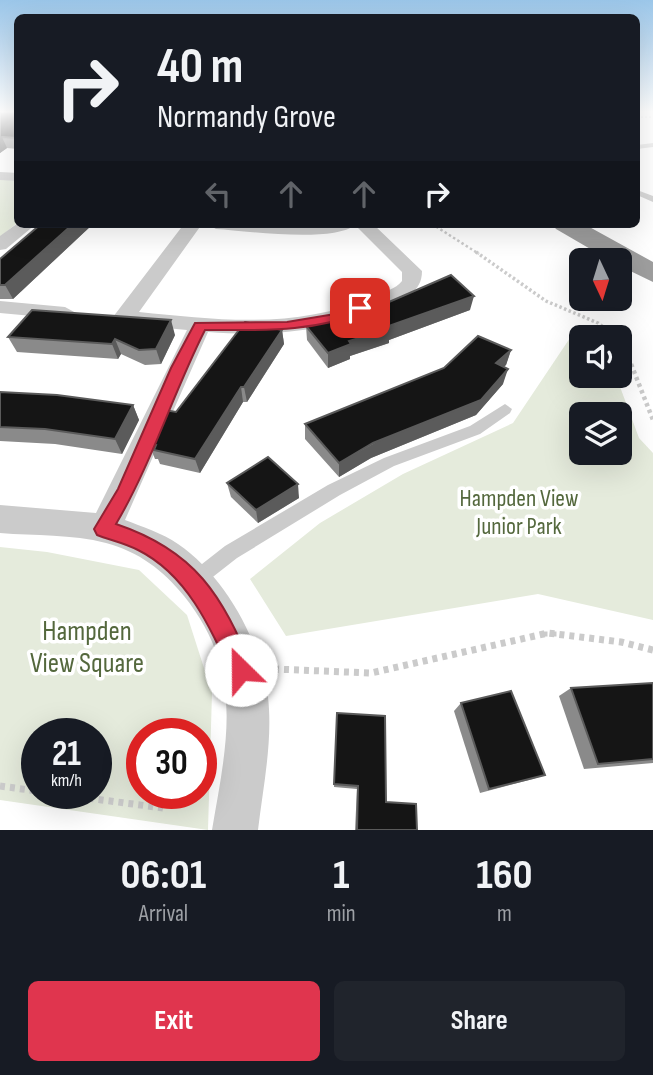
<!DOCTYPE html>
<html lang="en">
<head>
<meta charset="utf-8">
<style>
	:root { --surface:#171b24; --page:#20242c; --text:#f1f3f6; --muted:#9ea1a6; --accent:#e0354e }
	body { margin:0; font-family:"Sofia Sans Condensed",sans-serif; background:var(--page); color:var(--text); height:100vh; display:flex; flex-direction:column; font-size:26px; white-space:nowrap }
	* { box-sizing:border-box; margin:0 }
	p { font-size:23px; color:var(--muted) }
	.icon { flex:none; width:38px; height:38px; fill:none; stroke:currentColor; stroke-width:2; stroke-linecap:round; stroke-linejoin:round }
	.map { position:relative; height:830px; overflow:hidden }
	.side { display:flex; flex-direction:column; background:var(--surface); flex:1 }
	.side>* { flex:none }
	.guide { position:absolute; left:14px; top:14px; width:626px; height:214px; border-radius:10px; box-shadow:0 7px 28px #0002; background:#171b24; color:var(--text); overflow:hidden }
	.needle { width:46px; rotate:176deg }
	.controls { position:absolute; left:569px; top:248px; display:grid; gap:14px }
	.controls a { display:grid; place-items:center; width:63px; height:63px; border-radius:10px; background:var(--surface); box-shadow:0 7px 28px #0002; font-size:35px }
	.speed { position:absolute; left:21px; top:718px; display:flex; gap:14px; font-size:35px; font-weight:700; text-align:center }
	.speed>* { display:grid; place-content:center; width:91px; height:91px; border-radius:50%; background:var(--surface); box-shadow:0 7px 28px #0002; line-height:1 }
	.speed small { font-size:18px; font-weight:400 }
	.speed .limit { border:10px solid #d22; background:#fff; color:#111 }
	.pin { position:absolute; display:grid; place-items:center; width:60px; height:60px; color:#fff; margin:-30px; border-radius:14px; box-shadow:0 4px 10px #0006 }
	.me { position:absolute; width:77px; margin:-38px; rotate:337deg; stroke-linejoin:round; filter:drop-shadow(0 0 5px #0008) }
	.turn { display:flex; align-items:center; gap:24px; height:147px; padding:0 28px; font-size:32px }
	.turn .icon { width:91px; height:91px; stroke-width:2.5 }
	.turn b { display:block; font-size:49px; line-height:60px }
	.lanes { display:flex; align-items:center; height:66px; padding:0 28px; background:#0003; justify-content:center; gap:35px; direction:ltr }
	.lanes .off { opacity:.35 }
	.eta { display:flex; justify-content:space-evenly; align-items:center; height:119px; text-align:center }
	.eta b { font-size:42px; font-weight:700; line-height:49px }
	.action { display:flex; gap:14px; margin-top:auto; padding:14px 28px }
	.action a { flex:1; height:80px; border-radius:10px; background:var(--accent); color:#fff; font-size:28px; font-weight:700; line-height:80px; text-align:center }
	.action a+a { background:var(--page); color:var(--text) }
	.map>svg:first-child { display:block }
	.green { fill:#e5ebdc; fill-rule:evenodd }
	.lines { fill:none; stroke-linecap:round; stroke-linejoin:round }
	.path-far5 { stroke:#cbcbcb; stroke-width:2; stroke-dasharray:2 2; stroke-linecap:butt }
	.path-far4 { stroke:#cbcbcb; stroke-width:2.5; stroke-dasharray:2.5 2.5; stroke-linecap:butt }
	.path-far3 { stroke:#cbcbcb; stroke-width:3.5; stroke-dasharray:2.5 2.5; stroke-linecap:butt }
	.path-far2 { stroke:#cbcbcb; stroke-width:4.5; stroke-dasharray:3.5 3.5; stroke-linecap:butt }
	.path-far1 { stroke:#cbcbcb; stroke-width:5; stroke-dasharray:4.5 4.5; stroke-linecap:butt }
	.path { stroke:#cbcbcb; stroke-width:7; stroke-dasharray:5 5; stroke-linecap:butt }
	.service { fill:#cbcbcb; fill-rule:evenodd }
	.minor { fill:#cbcbcb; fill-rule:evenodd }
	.trunk { fill:#9e9e9e; fill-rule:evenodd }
	.wall { fill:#8a8a8a }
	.shaded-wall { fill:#5b5b5b }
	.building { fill:#151515; stroke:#5b5b5b; stroke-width:2 }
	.route { fill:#e0354e; stroke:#922233; stroke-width:2 }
	.labels { text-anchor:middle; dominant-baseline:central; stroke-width:7; stroke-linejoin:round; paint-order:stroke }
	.park-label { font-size:24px; fill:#54683d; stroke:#fff }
	.near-park-label { font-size:28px; fill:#54683d; stroke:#fff }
</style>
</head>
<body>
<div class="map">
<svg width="653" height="830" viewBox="0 0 653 830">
	<rect width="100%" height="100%" fill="#fff"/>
	<!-- green -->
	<g class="green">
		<path d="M0,178L17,180V223L0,237Z"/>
		<path d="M576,329L584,338H581V376H616L639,438L653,453V620L538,594L286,636L250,579L320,523L403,474L513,423ZM581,415H620V453H581Z"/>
		<path d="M0,547L47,552L139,570L187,615L212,693L208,830L0,800ZM96,733V793H37V733ZM201,733V793H142V733Z"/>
	</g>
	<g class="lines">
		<!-- path-far5 -->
		<path class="path-far5" d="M637,117H653"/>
		<!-- path-far4 -->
		<path class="path-far4" d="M432,224L479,254"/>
		<!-- path-far3 -->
		<g class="path-far3">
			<path d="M476,252L546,301L598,323L618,338"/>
			<path d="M620,340L627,353"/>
		</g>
		<!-- path-far2 -->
		<path class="path-far2" d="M626,351L653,420"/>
		<!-- path-far1 -->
		<path class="path-far1" d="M543,634H557"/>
		<!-- path -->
		<g class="path">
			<path d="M274,669L371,673L548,633L621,642L653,650"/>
			<path d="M0,786L37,791"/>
			<path d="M49,793L163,808"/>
		</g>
		<!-- service -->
		<g class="service">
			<path d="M653,143V147L637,149V145Z"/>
			<path d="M637,190L653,196V202L637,195Z"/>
			<path d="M505,404L512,409L510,413L480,434L394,466L340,495L237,558L200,587L194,590L188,587L185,581L188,575L225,546L328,485L384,458L470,426Z"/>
		</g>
		<!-- minor -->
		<g class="minor">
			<path d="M0,172L18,173V181L0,180Z"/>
			<path d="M18,223L36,224L6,249L0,250V236Z"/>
			<path d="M184,224H202L139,312C219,320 298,330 374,296C383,292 396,289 402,281V272L355,225C333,243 246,231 216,229L207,224H373L422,271C422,293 404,298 387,305C330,332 270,337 208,332L125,520C143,527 162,533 178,544C225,576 261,642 268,697C273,741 263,787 258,830H212C227,742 245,672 184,596C163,570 139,552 106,543C72,534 35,536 0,533V505L96,513L187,330L124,324L113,317Z"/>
			<path d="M0,301L65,307L76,313L65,319L0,313Z"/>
		</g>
		<!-- trunk -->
		<path class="trunk" d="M552,224H584L653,262V282L620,266V261H611L556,229Z"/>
	</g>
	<!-- wall -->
	<g class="wall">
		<path d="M0,112H18V149L7,148L0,153Z"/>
		<path d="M41,224H93L13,299H0V259Z"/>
		<path d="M373,309L470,310L389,340V343L350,356V359L328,368L307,340L306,326Z"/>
		<path d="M282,330L284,344L247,402H243L200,473L160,464L158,459H155L149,444L176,412Z"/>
		<path d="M175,335L161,364L145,365L121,354L118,359L17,352L8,337Z"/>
		<path d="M511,350L506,365L504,366L503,384L476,415L371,458L339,477L305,439V424Z"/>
		<path d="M0,392L133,405L139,420L122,454L55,444L0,441Z"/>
		<path d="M227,483L299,498L258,523L231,497Z"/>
		<path d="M653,683V763L584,769L559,696L571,688Z"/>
		<path d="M461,703L545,775L533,779L480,793L454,711Z"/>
		<path d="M337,713L386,802L417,830H355L357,789L334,787Z"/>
	</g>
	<!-- shaded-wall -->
	<g class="shaded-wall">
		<path d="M2,137L7,148L0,153V139Z"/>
		<path d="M73,224H93L13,299L5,285Z"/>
		<path d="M474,296L470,310L389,340V343L350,356V359L328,368V353L349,341Z"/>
		<path d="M171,320L175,335L161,364L156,349Z"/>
		<path d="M282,330L284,344L247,402L244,387Z"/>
		<path d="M115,339L121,354L118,359L112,344Z"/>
		<path d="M511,350L506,365L491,378L496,363Z"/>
		<path d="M508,369L503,384L476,415L371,458L339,477V463Z"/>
		<path d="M241,387L243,402L200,473L195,459Z"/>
		<path d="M133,405L139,420L122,454L115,439Z"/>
		<path d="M298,484L299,498L258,523L256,510Z"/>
	</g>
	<!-- building -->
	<g class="building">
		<path d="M0,112H18V138L2,137L0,139Z"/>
		<path d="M41,224H73L5,285H0V259Z"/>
		<path d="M451,275L474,296L389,326L391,328L349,341L351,344L328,353L306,326L371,306L373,309Z"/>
		<path d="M32,310L171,320L156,349L139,350L115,339L112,344L8,337Z"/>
		<path d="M245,322L282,330L244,387H241L195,459L154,450L156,445L149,444L165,410L176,412Z"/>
		<path d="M478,336L511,350L496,363L508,369L481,400L373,443L339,463L305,424L444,368Z"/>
		<path d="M0,392L57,395L133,405L115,439L45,429L0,427Z"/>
		<path d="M268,457L298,484L256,510L227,483Z"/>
		<path d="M653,683V759L598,764L571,688Z"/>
		<path d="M511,691L545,775L489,789L461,703Z"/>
		<path d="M337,713L385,716L386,802L416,804L417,830H357L358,786L334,784Z"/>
	</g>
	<!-- sky -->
	<linearGradient id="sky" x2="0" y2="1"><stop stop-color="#9bc6e9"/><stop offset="0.49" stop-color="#fff"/><stop offset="1" stop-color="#fff" stop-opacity="0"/></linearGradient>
	<rect width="653" height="228" fill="url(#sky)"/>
	<!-- route -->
	<path class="route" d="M360,304L365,305V311C313,333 260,330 205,330C173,393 152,463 116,524C196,551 222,595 253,670L249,678L241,681L233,678C211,629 188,575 138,550C125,543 110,540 97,535L94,529L118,489L171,368L195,323L287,322L335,314Z"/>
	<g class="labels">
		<!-- park labels -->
		<g class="park-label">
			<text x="519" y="498">Hampden View<tspan x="519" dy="28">Junior Park</tspan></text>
		</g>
		<!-- near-park labels -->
		<g class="near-park-label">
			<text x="87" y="631">Hampden<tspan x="87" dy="32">View Square</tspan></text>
		</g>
	</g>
</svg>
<div class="controls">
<a><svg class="needle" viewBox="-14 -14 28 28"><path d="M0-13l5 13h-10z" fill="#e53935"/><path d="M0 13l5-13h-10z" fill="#9ea1a6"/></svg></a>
<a><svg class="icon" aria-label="sound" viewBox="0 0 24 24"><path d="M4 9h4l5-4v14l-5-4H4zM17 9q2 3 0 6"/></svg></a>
<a><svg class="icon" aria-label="layers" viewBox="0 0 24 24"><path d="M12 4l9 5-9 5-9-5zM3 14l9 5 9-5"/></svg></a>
</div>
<div class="speed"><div>21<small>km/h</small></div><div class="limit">30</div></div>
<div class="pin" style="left:360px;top:308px;background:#d93025"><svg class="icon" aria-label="arrive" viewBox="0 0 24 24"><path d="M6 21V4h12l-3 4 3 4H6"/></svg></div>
<svg class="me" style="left:241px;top:670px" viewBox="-20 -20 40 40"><circle r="19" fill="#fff"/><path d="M0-13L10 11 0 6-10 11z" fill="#e0354e"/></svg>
<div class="guide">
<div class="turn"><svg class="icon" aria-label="right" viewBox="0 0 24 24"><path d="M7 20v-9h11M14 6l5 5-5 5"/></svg><div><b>40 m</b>Normandy Grove</div></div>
<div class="lanes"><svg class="icon off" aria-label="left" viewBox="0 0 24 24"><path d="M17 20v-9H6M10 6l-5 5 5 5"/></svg><svg class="icon off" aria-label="ahead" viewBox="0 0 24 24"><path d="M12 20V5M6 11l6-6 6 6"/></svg><svg class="icon off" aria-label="ahead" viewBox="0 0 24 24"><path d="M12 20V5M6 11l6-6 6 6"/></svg><svg class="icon" aria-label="right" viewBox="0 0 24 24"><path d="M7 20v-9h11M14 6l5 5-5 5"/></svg></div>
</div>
</div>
<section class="side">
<div class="eta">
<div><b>06:01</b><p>Arrival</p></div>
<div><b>1</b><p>min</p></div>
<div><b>160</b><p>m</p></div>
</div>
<div class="action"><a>Exit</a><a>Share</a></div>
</section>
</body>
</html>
